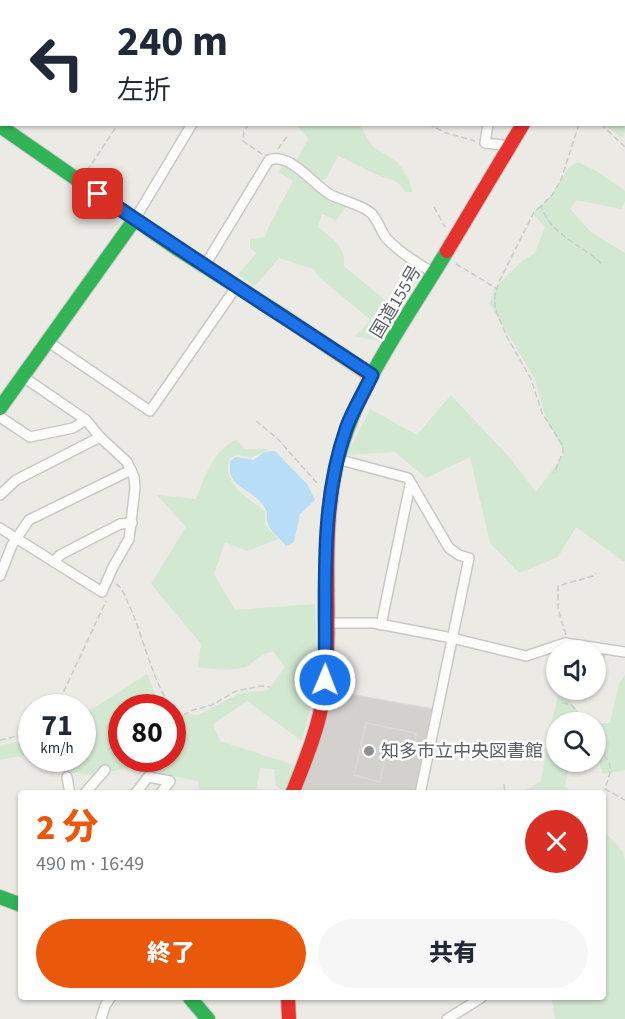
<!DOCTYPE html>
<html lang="ja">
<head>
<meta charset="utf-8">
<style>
	:root { --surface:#fff; --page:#f6f6f7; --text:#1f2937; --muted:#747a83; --accent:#ea580c }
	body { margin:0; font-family:"Source Sans 3","Noto Sans JP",sans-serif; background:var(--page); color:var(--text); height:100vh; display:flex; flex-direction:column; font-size:22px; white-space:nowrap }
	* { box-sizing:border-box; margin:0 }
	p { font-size:20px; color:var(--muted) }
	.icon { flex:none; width:33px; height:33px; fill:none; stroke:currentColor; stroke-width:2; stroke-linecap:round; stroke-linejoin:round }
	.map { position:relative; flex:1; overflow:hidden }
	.drawer { position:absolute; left:18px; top:790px; width:588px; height:210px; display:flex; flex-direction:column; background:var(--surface); border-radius:6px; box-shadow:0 2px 4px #0004 }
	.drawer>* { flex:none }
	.banner { position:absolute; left:0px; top:0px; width:626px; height:126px; box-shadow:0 2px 4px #0004; background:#fff; color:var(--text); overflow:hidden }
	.tools { position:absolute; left:546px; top:640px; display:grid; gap:12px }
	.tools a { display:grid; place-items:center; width:60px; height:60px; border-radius:50%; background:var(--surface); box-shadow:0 2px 4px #0004; font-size:30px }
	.speed { position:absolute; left:18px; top:694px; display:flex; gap:12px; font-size:30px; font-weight:700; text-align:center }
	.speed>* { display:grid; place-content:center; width:78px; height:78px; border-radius:50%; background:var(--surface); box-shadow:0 2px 4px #0004; line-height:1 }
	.speed small { font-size:15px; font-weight:400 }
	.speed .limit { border:9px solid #d22; background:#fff; color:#111 }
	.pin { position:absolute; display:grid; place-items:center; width:51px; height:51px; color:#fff; margin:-26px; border-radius:12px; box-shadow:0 3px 9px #0006 }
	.me { position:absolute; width:66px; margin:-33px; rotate:1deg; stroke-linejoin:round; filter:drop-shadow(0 0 4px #0008) }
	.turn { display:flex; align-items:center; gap:21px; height:126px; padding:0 18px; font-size:27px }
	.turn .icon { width:78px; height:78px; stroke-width:2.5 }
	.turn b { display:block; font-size:42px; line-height:51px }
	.round { display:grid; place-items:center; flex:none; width:63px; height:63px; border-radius:32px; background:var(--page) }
	.overview { display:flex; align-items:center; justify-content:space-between; height:102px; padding:0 18px }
	h1 { font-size:36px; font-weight:800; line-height:45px; color:var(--accent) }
	.primary-button { display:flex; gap:12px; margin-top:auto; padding:12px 18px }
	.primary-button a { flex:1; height:69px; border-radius:36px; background:var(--accent); color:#fff; font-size:24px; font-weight:800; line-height:69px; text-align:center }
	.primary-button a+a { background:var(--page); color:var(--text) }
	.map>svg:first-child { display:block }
	.green { fill:#d2e8d0 }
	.water { fill:#b7ddf7 }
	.building { fill:#d2d1ce; stroke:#dad9d4; stroke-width:1.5 }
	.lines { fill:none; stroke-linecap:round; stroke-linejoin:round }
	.street-casing { stroke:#c8c8c7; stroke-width:12 }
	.fast-casing { stroke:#c7c7c6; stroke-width:16 }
	.slow-casing { stroke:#c7c7c6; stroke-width:16 }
	.jam-casing { stroke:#c7c7c6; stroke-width:16 }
	.path { stroke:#c7ccc9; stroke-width:1.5; stroke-dasharray:6 3; stroke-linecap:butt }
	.street { stroke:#fcfcfb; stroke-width:9 }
	.fast { stroke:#30b455; stroke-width:14 }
	.slow { stroke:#ff9f0a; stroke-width:14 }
	.jam { stroke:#e5322d; stroke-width:14 }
	.route-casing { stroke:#114b97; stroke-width:15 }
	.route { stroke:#1a73e8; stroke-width:10 }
	.poi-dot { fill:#8d9091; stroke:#fff; stroke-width:2 }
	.labels { text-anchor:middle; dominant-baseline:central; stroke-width:5; stroke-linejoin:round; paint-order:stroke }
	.street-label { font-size:18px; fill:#5b5f64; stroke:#fff }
	.poi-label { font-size:18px; fill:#5b5f64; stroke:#fff; text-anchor:start }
</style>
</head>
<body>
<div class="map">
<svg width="625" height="1019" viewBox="0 0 625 1019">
	<rect width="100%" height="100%" fill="#ebeae5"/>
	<!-- green -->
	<g class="green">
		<path d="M624,89L625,133L622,138L605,125L624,124Z"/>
		<path d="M297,125H360L372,146L397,162L409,179L412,192H405C400,183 395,179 384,178L338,156L326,179L320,181L315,188L328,197L347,206L336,220L322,214L318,227C332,238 346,246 344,266L399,312L382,342L355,336L371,320L320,278L313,269L279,258L255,286L238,275L256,253L250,247V239L265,237L269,226L293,181L279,172L282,165L292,169L308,139Z"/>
		<path d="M578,162L598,172L625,191V201L621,209L577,200L570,209L592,233L625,253V561H623L576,527L558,557L519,573L490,543L470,457L426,478L395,452L347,455L370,409L417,435L451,395L510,458L536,492L563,456L562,448L545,416L535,379L490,304L494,289L522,261L535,253L545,227L533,214L552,195L568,168Z"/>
		<path d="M236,440L245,449H269L251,458L238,455L229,458C222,485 247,496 265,512V524L278,539L247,551L225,542L214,574L235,610L315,604L318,677L302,741L247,701L213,724L220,741L294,765L286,792L276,786L274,769L260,768L256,793L200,794L198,781L129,768L91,775L64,772L60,759H82L83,715L147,674L161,708H122V759H172L173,714L198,715L238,694L268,690L285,667L273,651C261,654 257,660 247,666C237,672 209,669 198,667L201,644L151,584L186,527L157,495L196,499C205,477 212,451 236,440Z"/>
		<path d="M625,675V770L603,774L596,753V723H556V762H570L565,786L571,793H521L541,781L551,724L558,696L571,702L587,723H610L619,684Z"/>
		<path d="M31,739V754L0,760V746Z"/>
		<path d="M603,830L623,852L625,861V1019H555L552,998H603Z"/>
	</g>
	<!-- water -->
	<path class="water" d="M275,451L307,484L315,500L300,514L294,542L286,546C281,539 271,532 268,524C266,520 268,514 266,510C256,488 223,489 231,460L236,457L254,460L264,452Z"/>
	<!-- building -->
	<g class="building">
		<path d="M566,647L590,651H565Z"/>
		<path d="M596,652L605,654L602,671L596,670Z"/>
		<path d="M332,691L433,709L416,794H300Z"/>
		<path d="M366,723L416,733L414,755L386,750L380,782L354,775Z"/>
	</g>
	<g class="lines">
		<!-- street casing -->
		<g class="street-casing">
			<g id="street">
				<path d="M183,0L184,2"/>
				<path d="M389,0L390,2"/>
				<path d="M260,2L261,0"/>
				<path d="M356,2L357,0"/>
				<path d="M379,2L381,0"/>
				<path d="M474,2L476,0"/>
				<path d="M488,124L485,143L502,145L508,149"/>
				<path d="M135,219L192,124"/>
				<path d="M204,267L269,160C291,152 313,185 331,195C341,200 365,206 372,214C378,221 381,231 386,238C399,252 418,264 434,273"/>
				<path d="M47,341L150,411L237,286"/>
				<path d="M0,417L30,437L73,428L86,420"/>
				<path d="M337,459L408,478L449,548L459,555L469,558L420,794"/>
				<path d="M0,495L16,480L100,437"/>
				<path d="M0,528L102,592L113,567L129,539L135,488L134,477L127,462L100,437L86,420L22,376"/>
				<path d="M54,562L60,555L120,524L132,523"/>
				<path d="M0,576L12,545L29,520L131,470"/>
				<path d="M327,623H374L452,638L526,656L565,643L625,652"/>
				<path d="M381,625L410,485"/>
				<path d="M67,777L70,794"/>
				<path d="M84,794L105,770"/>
				<path d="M135,794L148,777L170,781L160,794"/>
				<path d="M101,1019L105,1006L110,998"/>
				<path d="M447,1019L481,998"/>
			</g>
		</g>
		<!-- fast casing -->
		<g class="fast-casing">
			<g id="fast">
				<path d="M0,126L176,248L283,316"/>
				<path d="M0,408L135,219"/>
				<path d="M335,472C352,390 405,322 447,251"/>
				<path d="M0,897L21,905"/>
				<path d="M190,998L208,1019"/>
			</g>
		</g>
		<!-- slow casing -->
		<g class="slow-casing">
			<g id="slow">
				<path d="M597,2L598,0"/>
				<path d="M283,316L372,376"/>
			</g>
		</g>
		<!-- jam casing -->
		<g class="jam-casing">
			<g id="jam">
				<path d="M447,251L523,124"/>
				<path d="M292,794C305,761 319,728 324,693C333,620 320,545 335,472"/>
				<path d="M288,998L289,1019"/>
			</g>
		</g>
		<!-- path -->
		<g class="path">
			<path d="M101,0L103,2"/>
			<path d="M0,8L2,9"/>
			<path d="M624,57L625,55"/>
			<path d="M249,124L244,131L243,141L262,154"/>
			<path d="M428,124L446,133L475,141"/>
			<path d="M579,124L561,180L552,195L541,206C552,236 579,243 601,263"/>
			<path d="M601,124L625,147"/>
			<path d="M278,149L288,135"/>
			<path d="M87,171L118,124"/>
			<path d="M541,206L534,212L499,282L495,295V309L507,337L531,379L542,413L563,446V452L554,473"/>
			<path d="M434,207L445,227"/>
			<path d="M456,264L496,288"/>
			<path d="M256,421L277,438L316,482L319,483"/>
			<path d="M116,584C123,588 125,596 128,603C144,635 154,694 180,717L193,710L212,705L236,691L261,686L270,687"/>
			<path d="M566,635L558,609V586L593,576L596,573"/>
			<path d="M562,703C576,703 576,712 579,723"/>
			<path d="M56,708L106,601"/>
			<path d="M596,739L610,765V773L605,789L625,800"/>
			<path d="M0,740L32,733"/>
			<path d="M59,759L62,770"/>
			<path d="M504,784L505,794"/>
		</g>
		<!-- street -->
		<use href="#street" class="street"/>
		<!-- fast -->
		<use href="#fast" class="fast"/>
		<!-- slow -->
		<use href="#slow" class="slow"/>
		<!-- jam -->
		<use href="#jam" class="jam"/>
	</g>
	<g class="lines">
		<!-- route casing -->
		<g class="route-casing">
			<path id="route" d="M98,194C189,256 281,315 372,375C364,393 352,411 346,429C318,510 327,596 325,680"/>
		</g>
		<!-- route -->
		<use href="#route" class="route"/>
	</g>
	<!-- markers -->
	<circle class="poi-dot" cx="369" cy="751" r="6"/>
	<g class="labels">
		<!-- street labels -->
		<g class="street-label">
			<text transform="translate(396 302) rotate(-59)">国道155号</text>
		</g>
		<!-- poi labels -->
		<g class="poi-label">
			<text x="381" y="751">知多市立中央図書館</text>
		</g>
	</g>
</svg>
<div class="tools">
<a><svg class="icon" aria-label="sound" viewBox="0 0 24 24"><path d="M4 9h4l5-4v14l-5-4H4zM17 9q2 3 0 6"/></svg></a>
<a><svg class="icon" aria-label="search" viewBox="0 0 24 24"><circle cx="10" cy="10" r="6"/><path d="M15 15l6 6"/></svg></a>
</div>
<div class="speed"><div>71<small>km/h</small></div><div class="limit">80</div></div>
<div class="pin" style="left:98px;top:194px;background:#d93025"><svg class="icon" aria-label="arrive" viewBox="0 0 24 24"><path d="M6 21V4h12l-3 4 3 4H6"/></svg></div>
<svg class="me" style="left:325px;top:680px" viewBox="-20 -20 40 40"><circle r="17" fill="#1a73e8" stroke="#fff" stroke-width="3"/><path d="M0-11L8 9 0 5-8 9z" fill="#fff"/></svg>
<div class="banner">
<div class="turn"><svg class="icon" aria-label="left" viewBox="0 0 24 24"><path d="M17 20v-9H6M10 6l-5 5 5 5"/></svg><div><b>240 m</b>左折</div></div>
</div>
<section class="drawer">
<div class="overview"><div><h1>2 分</h1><p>490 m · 16:49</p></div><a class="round" style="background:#d93025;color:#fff"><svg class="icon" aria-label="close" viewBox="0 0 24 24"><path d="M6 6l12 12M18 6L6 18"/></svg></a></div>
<div class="primary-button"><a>終了</a><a>共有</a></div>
</section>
</div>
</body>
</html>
